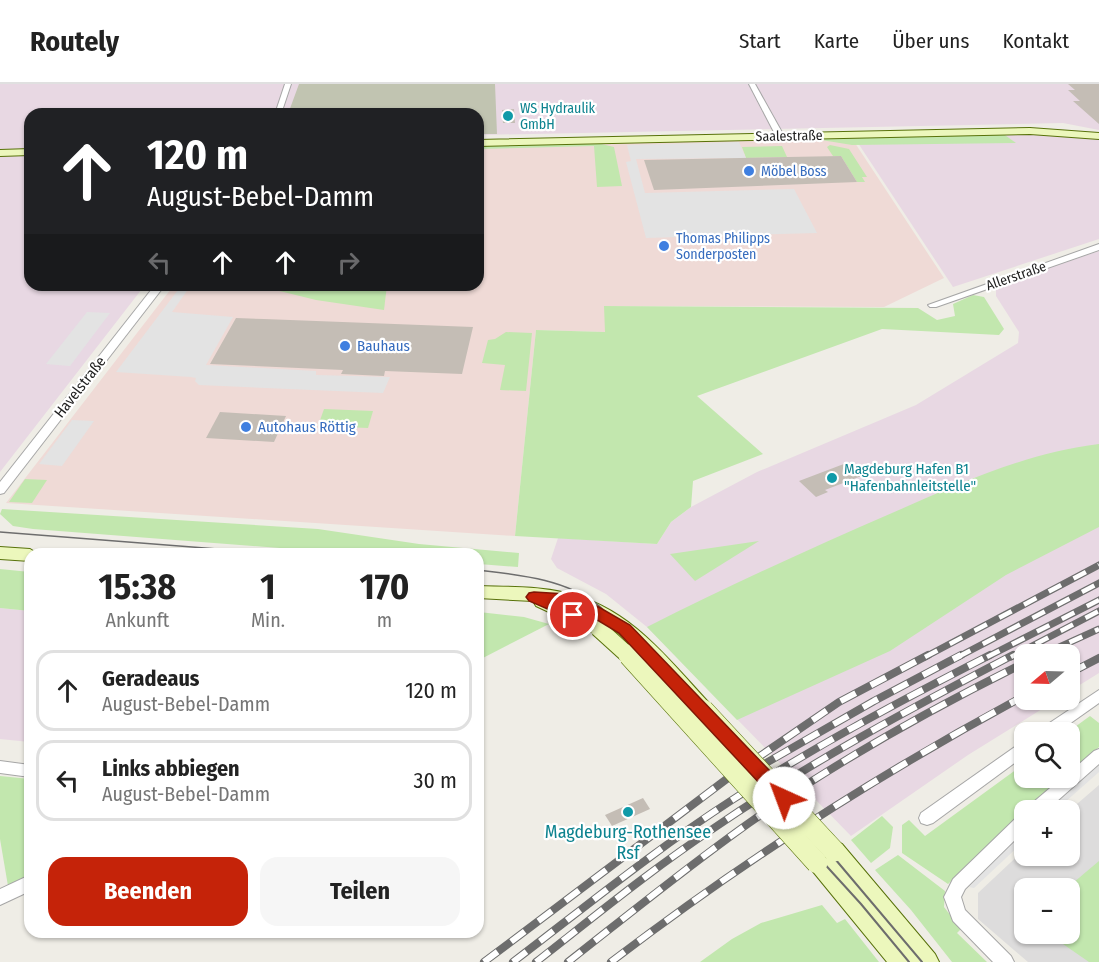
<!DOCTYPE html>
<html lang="de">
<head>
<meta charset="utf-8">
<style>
	:root { --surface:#fff; --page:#f6f6f6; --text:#222; --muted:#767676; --line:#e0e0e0; --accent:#c52309 }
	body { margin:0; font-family:"Fira Sans Condensed",sans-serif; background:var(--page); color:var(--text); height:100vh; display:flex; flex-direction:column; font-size:22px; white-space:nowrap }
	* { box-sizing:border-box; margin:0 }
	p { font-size:20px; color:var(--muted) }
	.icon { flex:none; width:33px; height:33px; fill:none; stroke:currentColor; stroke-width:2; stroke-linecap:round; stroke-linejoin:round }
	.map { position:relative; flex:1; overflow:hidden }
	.details { position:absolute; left:24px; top:464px; width:460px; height:390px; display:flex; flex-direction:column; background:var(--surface); border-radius:18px; box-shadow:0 2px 4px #0004 }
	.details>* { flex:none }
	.banner { position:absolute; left:24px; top:24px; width:460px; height:183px; border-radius:18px; box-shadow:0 2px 4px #0004; background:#202124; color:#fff; overflow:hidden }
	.needle { width:39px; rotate:251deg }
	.controls { position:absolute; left:1014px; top:560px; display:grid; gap:12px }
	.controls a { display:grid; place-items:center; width:66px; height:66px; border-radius:12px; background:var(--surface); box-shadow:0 2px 4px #0004; font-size:30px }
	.pin { position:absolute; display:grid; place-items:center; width:51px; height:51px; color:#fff; margin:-26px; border:3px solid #fff; border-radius:50%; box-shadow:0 2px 6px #0007 }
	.me { position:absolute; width:66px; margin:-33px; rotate:317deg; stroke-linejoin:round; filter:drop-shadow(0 0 4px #0008) }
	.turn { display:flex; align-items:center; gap:21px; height:126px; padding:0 24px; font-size:27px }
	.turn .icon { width:78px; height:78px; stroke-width:2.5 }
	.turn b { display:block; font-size:42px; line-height:51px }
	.lanes { display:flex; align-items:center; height:57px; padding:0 24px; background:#0003; justify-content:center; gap:30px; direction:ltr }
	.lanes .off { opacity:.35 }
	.eta { display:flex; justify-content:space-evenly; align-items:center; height:102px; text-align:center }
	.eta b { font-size:36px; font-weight:700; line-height:42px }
	.primary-button { display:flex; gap:12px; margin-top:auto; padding:12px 24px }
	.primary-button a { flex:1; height:69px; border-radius:18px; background:var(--accent); color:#fff; font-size:24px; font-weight:700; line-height:69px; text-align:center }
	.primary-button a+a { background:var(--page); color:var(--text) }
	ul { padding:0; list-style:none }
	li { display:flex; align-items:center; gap:18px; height:81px; margin:0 12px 9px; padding:0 12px; border:3px solid var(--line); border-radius:18px }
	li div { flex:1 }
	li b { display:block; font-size:22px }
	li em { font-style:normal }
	header { display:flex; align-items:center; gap:36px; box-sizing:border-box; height:84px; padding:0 30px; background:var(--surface); border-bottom:2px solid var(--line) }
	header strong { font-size:28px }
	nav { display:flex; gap:33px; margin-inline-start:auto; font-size:21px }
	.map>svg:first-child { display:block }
	.residential { fill:#dddcdc; fill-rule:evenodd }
	.commercial { fill:#efdad6 }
	.industrial { fill:#e8d8e3 }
	.construction { fill:#c1c4b1 }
	.grass { fill:#c2e7ae }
	.parking { fill:#e3e3e3 }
	.building { fill:#c4bdb5 }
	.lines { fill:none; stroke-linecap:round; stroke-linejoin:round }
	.street-casing { stroke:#a6a6a6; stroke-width:2 }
	.secondary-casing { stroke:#58720a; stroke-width:2 }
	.street { fill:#fff; fill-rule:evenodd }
	.secondary { fill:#ecf7bc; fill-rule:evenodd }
	.tram-far1 { stroke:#6d6d6d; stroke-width:1.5 }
	.tram { stroke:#6d6d6d; stroke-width:2 }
	.rail-far1-casing { stroke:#6d6d6d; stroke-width:7 }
	.rail-casing { stroke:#6d6d6d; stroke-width:8 }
	.rail-far1 { stroke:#fff; stroke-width:4.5; stroke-dasharray:14; stroke-linecap:butt }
	.rail { stroke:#fff; stroke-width:6; stroke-dasharray:17; stroke-linecap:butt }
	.secondary-bridge-far1-casing { stroke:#58720a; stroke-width:18; stroke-linecap:butt }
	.secondary-bridge-casing { stroke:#58720a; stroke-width:22; stroke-linecap:butt }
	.secondary-bridge-far1 { stroke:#ecf7bc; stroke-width:16 }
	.secondary-bridge { stroke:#ecf7bc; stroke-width:21 }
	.route { fill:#c52309; stroke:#801706; stroke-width:1.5 }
	.culture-dot { fill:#0f9aa8; stroke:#fff; stroke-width:2 }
	.shop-dot { fill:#3f7fe0; stroke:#fff; stroke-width:2 }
	.labels { text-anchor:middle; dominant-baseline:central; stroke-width:4.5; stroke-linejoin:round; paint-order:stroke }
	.far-culture-label { font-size:14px; fill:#0d838f; stroke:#fff; text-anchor:start }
	.far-street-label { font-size:14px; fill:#1f1f1f; stroke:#fff }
	.far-shop-label { font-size:14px; fill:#366cbe; stroke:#fff; text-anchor:start }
	.shop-label { font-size:15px; fill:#366cbe; stroke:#fff; text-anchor:start }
	.street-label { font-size:15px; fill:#1f1f1f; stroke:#fff }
	.culture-label { font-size:15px; fill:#0d838f; stroke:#fff; text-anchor:start }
	.near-culture-label { font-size:18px; fill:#0d838f; stroke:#fff }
</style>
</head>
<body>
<header>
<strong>Routely</strong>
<nav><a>Start</a><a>Karte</a><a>Über uns</a><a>Kontakt</a></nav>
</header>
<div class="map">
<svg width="1099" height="878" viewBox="0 0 1099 878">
	<rect width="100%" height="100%" fill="#efede6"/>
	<!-- residential -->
	<path class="residential" d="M1099,701V878H1028L978,835V809L1024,766V771H1070V726ZM1024,804H1070V849H1024Z"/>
	<!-- commercial -->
	<path class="commercial" d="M851,53L944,194L884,223L605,222L606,248L536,246L515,452L6,419L174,201H478L479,63Z"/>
	<!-- industrial -->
	<g class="industrial">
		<path d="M0,0H1099V46L1063,39L479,51L478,30H30V201H145L0,388Z"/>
		<path d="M1030,49L1099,55V155L953,203L854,53Z"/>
		<path d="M1099,167V589L1070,607V570H1024V615H1058L968,671L851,752L647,543L606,510L557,484L551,475L558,454L657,460L671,438L691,423L757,388L916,321L1018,259L1019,248L996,212V202Z"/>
		<path d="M0,524L30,527V658L0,655Z"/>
	</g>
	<!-- construction -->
	<path class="construction" d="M299,0H495L497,50H479L478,30H288Z"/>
	<!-- grass -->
	<g class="grass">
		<path d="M1002,49L1016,59L852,61L809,54Z"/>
		<path d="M597,59L614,63L622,102L597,103L594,62L479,65L478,62Z"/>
		<path d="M830,61L849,65L867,93H862L865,98H857L841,72H833L827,63Z"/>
		<path d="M782,62L787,73L746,74L742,63Z"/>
		<path d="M255,201H387L384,226L316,216Z"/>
		<path d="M973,211L984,213L1004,245L999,251L882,245L697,312L763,370L693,397L691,423L671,438L657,460L515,452L536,246L605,248L604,222L918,224L937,236L955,232L953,220Z"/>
		<path d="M506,248L532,249L526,307L500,306L505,281L482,279L488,256L495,255Z"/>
		<path d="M324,325L373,327L368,344L318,342Z"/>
		<path d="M1099,360V443L1006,491L890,567L737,636L647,543C728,502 809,465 892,429C959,400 1025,369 1099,360Z"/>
		<path d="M25,395L47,396L32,419L9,418Z"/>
		<path d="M2,425L318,445L419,460L519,469L518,483L479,480L478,470L344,469L33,445L13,442L0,430Z"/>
		<path d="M759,457L695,497L670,470Z"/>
		<path d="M0,485L30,488V527L0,524Z"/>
		<path d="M479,528L524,533L549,540L479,576Z"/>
		<path d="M1090,632L1099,639V663L1070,688L1068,648Z"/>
		<path d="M1024,680V693H1063L948,800L902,769V741L909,736L925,752Z"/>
		<path d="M0,692L30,695V792L8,802L0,755Z"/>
		<path d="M882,732L893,743L890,764L871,779L851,756Z"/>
		<path d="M898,771L945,807L944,823L961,845L957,849L987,878H952L911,826L875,786Z"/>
		<path d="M1099,777V878H1089L1047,849H1070V804H1067Z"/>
		<path d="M822,821L837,839L845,835L879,878H700L732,855L761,839Z"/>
	</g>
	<!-- parking -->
	<g class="parking">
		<path d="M739,58L746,74L636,75L645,109L794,105L817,149L646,154L626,78L631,77L627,61Z"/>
		<path d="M181,202L189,204L172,228L233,233L206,281L316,287V291L390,293L383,309L199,301L195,297L196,294L191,293L116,288Z"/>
		<path d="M87,228L110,229L70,282L46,280Z"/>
		<path d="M72,336L94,337L62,382L39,380Z"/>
		<path d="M1099,681V688L1056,726H1048Z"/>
		<path d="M1024,747V757L974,804L969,803Z"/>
	</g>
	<!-- building -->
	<g class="building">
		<path d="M1068,0H1099V40L1073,17H1080L1068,6H1075Z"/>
		<path d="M514,25L515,39H503L502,26Z"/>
		<path d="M841,72L857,98L654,106L644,76Z"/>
		<path d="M236,234L264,235L473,243L462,290L385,287L384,292L341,290L343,286L210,280Z"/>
		<path d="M220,328L286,332L274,358L206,354Z"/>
		<path d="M849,378L864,391L825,406L828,408L816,413L799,397Z"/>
		<path d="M643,714L650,725L612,742L605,731Z"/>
	</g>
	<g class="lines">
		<!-- street casing -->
		<g class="street-casing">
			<g id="street">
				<path d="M285,0H291L281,30H275Z"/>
				<path d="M749,0H755L784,52L783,54L776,52Z"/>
				<path d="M1099,160V166L936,223H930L928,221Z"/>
				<path d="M155,201H165L4,409L0,410V398Z"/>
				<path d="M1099,606V619L1058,648H1040L1042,644Z"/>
				<path d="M1024,658V672L933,739L927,741L921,739L919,734L921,729L1019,660Z"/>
				<path d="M1099,665V680L1047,726H1028L1030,721L1063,693H1070V688L1094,667Z"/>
				<path d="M0,677L30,681V693L0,689Z"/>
				<path d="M1024,730V747L965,805L961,813L965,826L1011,872L1014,878H993L953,837L944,813L953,795L1018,732Z"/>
				<path d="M30,791V807L0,821V805Z"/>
			</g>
		</g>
		<!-- secondary casing -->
		<g class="secondary-casing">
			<g id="secondary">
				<path d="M1030,44L1099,49V55L1030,50L478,62V56Z"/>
				<path d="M30,65V71L0,72V66Z"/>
				<path d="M0,463L30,465L38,470H30V477L0,475Z"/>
				<path d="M478,502C507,503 538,502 566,509C630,523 668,575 710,620L713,626L710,632L703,634L696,632C660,591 624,539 569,522L604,539L607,544L604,549L598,551L536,522L533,517L478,514Z"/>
				<path d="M834,757L842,760L935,870L939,878H887L806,779L809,772L817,769L825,772L823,767L826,760Z"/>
			</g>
		</g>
		<!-- street -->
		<use href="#street" class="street"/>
		<!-- secondary -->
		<use href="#secondary" class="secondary"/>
		<!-- tram-far1 -->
		<g class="tram-far1">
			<path d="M0,448L283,470"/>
			<path d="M478,486C519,491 565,495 598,521C616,536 631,556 646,573"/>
		</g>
		<!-- tram -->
		<g class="tram">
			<path d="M645,571L830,769L922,878"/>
			<path d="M657,596L861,820L909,878"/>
		</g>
		<!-- rail-far1 casing -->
		<g class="rail-far1-casing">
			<g id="rail-far1">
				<path d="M1044,570L1099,545"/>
				<path d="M925,573L1099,481"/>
				<path d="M958,573L1099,499"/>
				<path d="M987,573L1099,516"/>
				<path d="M1011,573L1099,527"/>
			</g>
		</g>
		<!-- rail casing -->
		<g class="rail-casing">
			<g id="rail">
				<path d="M1070,589L1099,574"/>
				<path d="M745,691L874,617L961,571"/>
				<path d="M484,878L728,694L839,618L928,571"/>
				<path d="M513,878C585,823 656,765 732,716C815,662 902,616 990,571"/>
				<path d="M536,878C595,832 652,785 714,744C809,679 911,624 1013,571"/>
				<path d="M568,878C628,831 687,783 749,739C836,678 929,626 1024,579"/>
				<path d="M611,878C742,778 879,690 1024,612"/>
			</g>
		</g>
		<!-- rail-far1 -->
		<use href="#rail-far1" class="rail-far1"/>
		<!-- rail -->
		<use href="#rail" class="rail"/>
		<!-- secondary-bridge-far1 casing -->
		<g class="secondary-bridge-far1-casing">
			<path id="secondary-bridge-far1" d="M598,544L630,573"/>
		</g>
		<!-- secondary-bridge casing -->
		<g class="secondary-bridge-casing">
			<g id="secondary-bridge">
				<path d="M629,571L817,779"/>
				<path d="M703,626L834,767"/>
			</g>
		</g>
		<!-- secondary-bridge-far1 -->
		<use href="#secondary-bridge-far1" class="secondary-bridge-far1"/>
		<!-- secondary-bridge -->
		<use href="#secondary-bridge" class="secondary-bridge"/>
	</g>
	<!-- route -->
	<path class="route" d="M534,508L566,510L590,518L630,541L791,709L793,714L791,719L784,721L778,719L619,549L579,525L564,520L578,527L580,531L578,535L573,536L529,517L526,513L529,509Z"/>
	<!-- markers -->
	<g class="culture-dot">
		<circle cx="508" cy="32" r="6"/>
		<circle cx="832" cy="394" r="6"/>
		<circle cx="628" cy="728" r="6"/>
	</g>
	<g class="shop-dot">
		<circle cx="749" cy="87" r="6"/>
		<circle cx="664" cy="162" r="6"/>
		<circle cx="345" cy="262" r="6"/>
		<circle cx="246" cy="343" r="6"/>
	</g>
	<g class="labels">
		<!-- far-culture labels -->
		<g class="far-culture-label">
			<text x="520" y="24">WS Hydraulik<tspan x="520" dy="16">GmbH</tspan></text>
		</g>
		<!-- far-street labels -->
		<g class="far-street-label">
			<text transform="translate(789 52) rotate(-1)">Saalestraße</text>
			<text transform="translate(1016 192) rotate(-19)">Allerstraße</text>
		</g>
		<!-- far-shop labels -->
		<g class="far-shop-label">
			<text x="761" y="87">Möbel Boss</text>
			<text x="676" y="154">Thomas Philipps<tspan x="676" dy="16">Sonderposten</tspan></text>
		</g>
		<!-- shop labels -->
		<g class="shop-label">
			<text x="357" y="262">Bauhaus</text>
			<text x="258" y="343">Autohaus Röttig</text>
		</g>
		<!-- street labels -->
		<g class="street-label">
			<text transform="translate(80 303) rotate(-52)">Havelstraße</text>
		</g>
		<!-- culture labels -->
		<g class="culture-label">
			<text x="844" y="385">Magdeburg Hafen B1<tspan x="844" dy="17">"Hafenbahnleitstelle"</tspan></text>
		</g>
		<!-- near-culture labels -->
		<g class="near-culture-label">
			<text x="628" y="748">Magdeburg-Rothensee<tspan x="628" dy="21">Rsf</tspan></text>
		</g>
	</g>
</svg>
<div class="controls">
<a><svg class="needle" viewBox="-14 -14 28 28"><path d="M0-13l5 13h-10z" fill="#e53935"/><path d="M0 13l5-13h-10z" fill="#767676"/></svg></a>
<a><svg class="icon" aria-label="search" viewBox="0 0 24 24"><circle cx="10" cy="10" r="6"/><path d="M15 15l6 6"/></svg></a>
<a>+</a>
<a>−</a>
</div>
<div class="pin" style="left:573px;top:531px;background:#d93025"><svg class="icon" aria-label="arrive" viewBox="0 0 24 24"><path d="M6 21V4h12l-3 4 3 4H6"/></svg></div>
<svg class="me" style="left:784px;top:714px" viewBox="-20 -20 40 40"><circle r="19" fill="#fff"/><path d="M0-13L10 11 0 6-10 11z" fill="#c52309"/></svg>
<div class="banner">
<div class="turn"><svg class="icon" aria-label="ahead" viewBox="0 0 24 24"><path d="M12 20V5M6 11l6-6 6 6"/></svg><div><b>120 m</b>August-Bebel-Damm</div></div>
<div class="lanes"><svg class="icon off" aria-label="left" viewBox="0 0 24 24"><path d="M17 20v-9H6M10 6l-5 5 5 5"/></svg><svg class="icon" aria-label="ahead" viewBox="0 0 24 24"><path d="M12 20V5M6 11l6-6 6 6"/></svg><svg class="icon" aria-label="ahead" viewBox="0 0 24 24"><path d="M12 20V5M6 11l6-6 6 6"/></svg><svg class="icon off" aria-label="right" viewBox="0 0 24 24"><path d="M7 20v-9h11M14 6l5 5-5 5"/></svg></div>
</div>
<section class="details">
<div class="eta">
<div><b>15:38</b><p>Ankunft</p></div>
<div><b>1</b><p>Min.</p></div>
<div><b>170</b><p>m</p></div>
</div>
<ul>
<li><svg class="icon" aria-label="ahead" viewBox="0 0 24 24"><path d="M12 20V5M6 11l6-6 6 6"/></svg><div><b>Geradeaus</b><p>August-Bebel-Damm</p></div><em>120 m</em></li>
<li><svg class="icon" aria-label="left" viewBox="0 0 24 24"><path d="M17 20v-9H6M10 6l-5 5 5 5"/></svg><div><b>Links abbiegen</b><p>August-Bebel-Damm</p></div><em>30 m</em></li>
</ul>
<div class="primary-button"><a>Beenden</a><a>Teilen</a></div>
</section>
</div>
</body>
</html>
